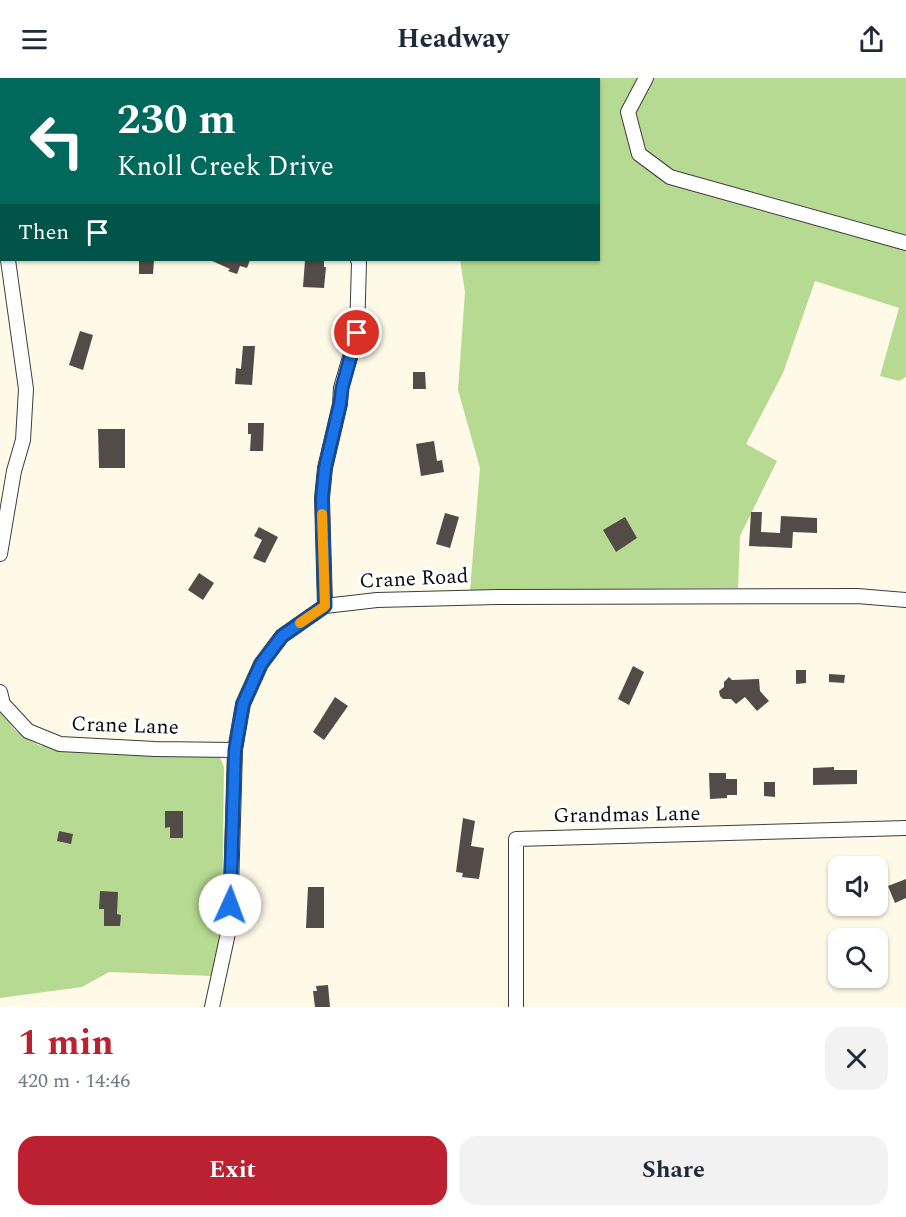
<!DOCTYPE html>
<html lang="en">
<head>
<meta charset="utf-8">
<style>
	:root { --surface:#fff; --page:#f2f2f3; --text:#1f2937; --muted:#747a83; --accent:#bc2131 }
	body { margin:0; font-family:Spectral,serif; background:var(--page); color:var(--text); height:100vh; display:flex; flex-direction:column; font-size:22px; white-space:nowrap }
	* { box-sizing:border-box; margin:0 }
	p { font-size:20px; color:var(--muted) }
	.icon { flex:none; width:33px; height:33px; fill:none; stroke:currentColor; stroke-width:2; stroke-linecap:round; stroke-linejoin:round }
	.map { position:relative; height:929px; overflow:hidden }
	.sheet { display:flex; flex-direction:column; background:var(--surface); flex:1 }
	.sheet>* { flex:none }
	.hud { position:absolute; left:0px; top:0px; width:600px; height:183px; box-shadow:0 2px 4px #0004; background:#00695c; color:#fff; overflow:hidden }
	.fabs { position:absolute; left:828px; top:778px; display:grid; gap:12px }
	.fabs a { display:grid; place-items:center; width:60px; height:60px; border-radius:12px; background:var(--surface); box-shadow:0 2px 4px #0004; font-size:30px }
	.pin { position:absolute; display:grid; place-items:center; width:51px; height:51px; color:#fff; margin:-26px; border:3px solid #fff; border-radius:50%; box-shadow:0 2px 6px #0007 }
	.me { position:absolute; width:66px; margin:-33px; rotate:2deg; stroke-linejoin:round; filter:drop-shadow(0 0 4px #0008) }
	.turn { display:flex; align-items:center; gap:21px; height:126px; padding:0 18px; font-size:27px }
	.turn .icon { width:78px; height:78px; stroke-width:2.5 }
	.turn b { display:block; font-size:42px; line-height:51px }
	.then { display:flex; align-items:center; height:57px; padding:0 18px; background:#0003; gap:12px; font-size:22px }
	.round { display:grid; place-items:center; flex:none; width:63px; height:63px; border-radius:18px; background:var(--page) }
	.head { display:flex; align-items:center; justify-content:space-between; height:102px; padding:0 18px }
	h1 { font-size:36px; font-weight:700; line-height:45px; color:var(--accent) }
	.primary-button { display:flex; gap:12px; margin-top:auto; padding:12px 18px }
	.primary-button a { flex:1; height:69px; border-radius:18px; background:var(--accent); color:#fff; font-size:24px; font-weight:700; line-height:69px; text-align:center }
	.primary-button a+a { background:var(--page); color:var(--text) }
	header { display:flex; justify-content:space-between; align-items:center; height:78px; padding:0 18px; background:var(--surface); font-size:27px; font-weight:700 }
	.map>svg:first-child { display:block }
	.forest { fill:#b6da91 }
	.building { fill:#534b47 }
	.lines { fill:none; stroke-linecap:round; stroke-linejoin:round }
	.minor-casing { stroke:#3d3d3d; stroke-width:16 }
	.minor { stroke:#fff; stroke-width:14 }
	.route-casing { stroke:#114b97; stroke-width:15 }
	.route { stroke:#1a73e8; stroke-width:10 }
	.slow { stroke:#f59e0b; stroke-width:10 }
	.labels { text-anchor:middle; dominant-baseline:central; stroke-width:6; stroke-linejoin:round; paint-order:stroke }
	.street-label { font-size:21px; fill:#0a0a0a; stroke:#fff }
</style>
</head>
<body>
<header><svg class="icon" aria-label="menu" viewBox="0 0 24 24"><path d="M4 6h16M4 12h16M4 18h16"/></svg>Headway<svg class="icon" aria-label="share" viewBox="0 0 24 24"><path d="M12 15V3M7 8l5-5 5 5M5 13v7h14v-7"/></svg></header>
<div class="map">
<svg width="906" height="929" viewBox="0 0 906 929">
	<rect width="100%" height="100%" fill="#fff9e8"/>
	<!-- forest -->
	<g class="forest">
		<path d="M50,0H906V299L899,303L880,298L899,230L815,203L783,295L746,366L777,383L740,458L738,510L470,512L480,390L458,312L465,214L460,182H598V2Z"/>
		<path d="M0,630C12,651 19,658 41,668L219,677L224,689L222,845L212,898L109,894L82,909L0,920Z"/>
	</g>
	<!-- building -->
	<g class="building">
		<path d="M139,182H154L153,196H139Z"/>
		<path d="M210,182H250L247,190L240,188L237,196L228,193L230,191Z"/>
		<path d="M305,182H324V189H326L324,210L303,209Z"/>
		<path d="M80,253L93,257L83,292L69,287Z"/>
		<path d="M243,268H255L252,307L235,306L236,290L241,291Z"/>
		<path d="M413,294H425L426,311H413Z"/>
		<path d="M248,345H264L263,373H250L251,356H248Z"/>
		<path d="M98,351H125V390H99Z"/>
		<path d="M434,363L437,383L442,382L444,394L421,398L416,366Z"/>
		<path d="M751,434H762L761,454L780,455L781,438L817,440V455L793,454L792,470L749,468Z"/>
		<path d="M445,435L459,439L450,470L436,466Z"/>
		<path d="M625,439L637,460L616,474L603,452Z"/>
		<path d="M259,449L278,459L265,485L253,480L262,462L254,458Z"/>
		<path d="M199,495L214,505L203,522L188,512Z"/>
		<path d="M633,588L644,594L629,627L618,621Z"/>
		<path d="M796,592H806V605L796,606Z"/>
		<path d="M829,596L845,597L844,605L829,604Z"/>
		<path d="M729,599L732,602L759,601L760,613L769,623L757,633L745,619L736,626L731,621H723L720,618L719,613L724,609V604Z"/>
		<path d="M335,619L348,628L324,662L313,654Z"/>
		<path d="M834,689V692H857V706L813,707V690Z"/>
		<path d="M709,695H726V701H737V717H727V720L710,721Z"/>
		<path d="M764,704H775V719L764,718Z"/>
		<path d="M165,733H183V760H170V749L165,750Z"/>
		<path d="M463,740L475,743L471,768L484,770L479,801L462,799L463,795L456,794Z"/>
		<path d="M59,753L73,756L71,766L57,763Z"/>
		<path d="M906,801V820L895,825L888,808Z"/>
		<path d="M308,809H324V850H306Z"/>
		<path d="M100,813L118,814L117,836L121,837L120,848H104V831H99Z"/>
		<path d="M328,907L330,929H315L313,913H317L316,908Z"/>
	</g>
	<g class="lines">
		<!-- minor casing -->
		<g class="minor-casing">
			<g id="minor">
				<path d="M646,0L628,34L639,76L670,99L906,165"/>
				<path d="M0,123L2,131"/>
				<path d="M0,476L14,393L23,362L26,311L8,182"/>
				<path d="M325,528L322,420L325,390L340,326L341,310L357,255L359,185L358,182"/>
				<path d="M0,614L3,626L28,653L60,666L155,671L235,672"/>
				<path d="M212,929L230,846L235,672L243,626L261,586L282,558L325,528L377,522L497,519L857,518L906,522"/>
				<path d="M516,929V761L906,750"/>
			</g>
		</g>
		<!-- minor -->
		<use href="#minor" class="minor"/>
	</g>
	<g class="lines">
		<!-- route casing -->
		<g class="route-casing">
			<path id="route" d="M230,827L235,672L243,626L261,586L282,558L325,528L322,420L325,390L340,326L342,310L357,255"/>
		</g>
		<!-- route -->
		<use href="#route" class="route"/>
		<!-- slow -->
		<path class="slow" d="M300,545L325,528L322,436"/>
	</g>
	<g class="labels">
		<!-- street labels -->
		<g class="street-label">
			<text transform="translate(414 501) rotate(-3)">Crane Road</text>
			<text transform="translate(125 648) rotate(2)">Crane Lane</text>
			<text transform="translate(627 737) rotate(-1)">Grandmas Lane</text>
		</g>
	</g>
</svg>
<div class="fabs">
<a><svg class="icon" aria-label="sound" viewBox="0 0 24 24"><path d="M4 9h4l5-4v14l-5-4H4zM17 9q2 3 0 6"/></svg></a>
<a><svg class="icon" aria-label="search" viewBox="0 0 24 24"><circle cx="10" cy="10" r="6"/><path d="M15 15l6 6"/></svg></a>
</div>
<div class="pin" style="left:357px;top:255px;background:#d93025"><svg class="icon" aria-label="arrive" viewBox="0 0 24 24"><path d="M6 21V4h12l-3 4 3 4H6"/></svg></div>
<svg class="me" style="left:230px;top:827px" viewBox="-20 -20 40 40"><circle r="19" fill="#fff"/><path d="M0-13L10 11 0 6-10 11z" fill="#1a73e8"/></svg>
<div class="hud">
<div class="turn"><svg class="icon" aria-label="left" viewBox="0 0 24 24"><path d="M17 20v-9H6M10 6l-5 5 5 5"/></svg><div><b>230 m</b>Knoll Creek Drive</div></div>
<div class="then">Then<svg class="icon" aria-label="arrive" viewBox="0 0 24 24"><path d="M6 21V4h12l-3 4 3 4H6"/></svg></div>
</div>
</div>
<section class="sheet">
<div class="head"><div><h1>1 min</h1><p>420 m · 14:46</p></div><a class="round"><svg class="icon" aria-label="close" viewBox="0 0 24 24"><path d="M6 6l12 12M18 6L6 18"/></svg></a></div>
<div class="primary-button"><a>Exit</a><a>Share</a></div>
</section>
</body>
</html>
